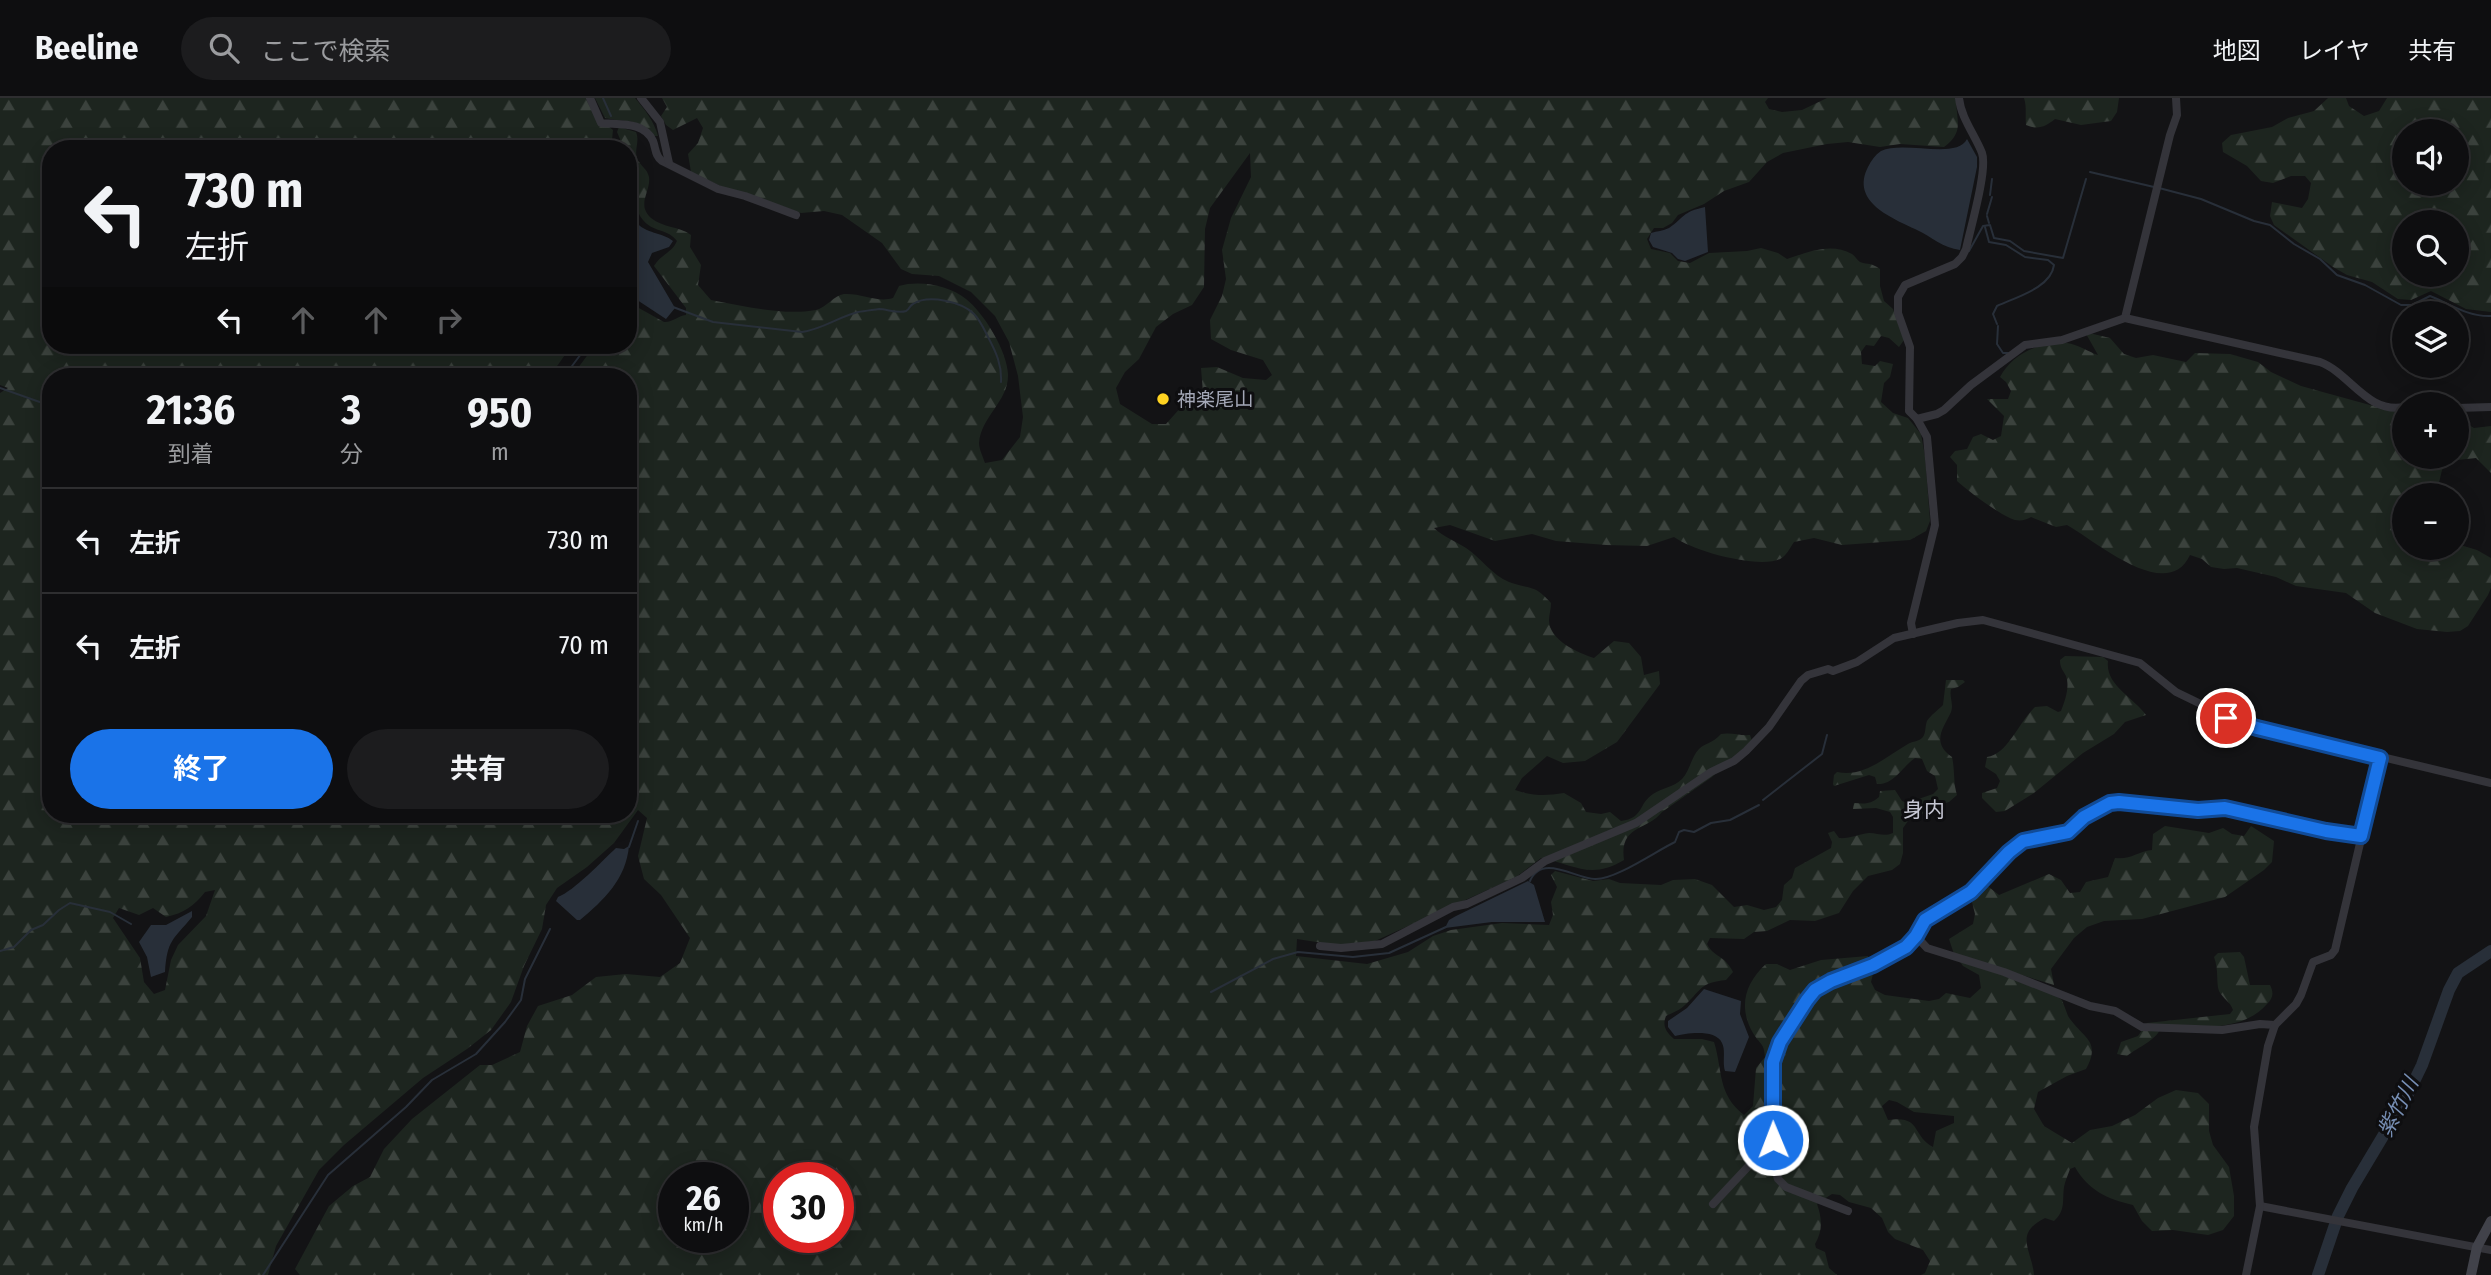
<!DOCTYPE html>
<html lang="ja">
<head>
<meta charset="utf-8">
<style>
	:root { --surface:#0e0e10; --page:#1c1c1e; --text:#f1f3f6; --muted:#9b9c9f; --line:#2e2e30; --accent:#1a73e8 }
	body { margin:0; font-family:"Fira Sans Condensed","Noto Sans JP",sans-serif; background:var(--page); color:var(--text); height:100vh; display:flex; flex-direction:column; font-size:26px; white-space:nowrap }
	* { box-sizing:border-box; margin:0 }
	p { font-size:23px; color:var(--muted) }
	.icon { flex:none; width:38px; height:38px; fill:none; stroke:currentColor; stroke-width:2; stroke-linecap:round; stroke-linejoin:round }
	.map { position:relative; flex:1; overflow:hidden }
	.sheet { position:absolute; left:42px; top:270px; width:595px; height:455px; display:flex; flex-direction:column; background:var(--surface); border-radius:28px; box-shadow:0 4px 18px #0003,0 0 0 2px var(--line) }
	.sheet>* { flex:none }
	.guide { position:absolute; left:42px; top:42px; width:595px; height:214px; border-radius:28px; box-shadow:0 4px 18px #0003,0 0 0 2px var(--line); background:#0e0e10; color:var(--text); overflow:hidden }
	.fabs { position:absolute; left:2392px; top:21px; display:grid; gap:14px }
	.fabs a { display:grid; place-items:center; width:77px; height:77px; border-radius:50%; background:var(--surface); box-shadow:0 4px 18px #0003,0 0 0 2px var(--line); font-size:35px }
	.speed { position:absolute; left:658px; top:1064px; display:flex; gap:14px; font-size:35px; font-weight:700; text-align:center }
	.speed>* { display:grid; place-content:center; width:91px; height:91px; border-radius:50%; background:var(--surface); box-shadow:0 4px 18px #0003,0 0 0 2px var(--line); line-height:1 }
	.speed small { font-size:18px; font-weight:400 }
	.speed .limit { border:10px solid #d22; background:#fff; color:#111 }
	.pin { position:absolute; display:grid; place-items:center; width:60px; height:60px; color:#fff; margin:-30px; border:4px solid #fff; border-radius:50%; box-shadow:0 2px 7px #0007 }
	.me { position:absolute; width:77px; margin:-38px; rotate:359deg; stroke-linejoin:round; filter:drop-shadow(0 0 5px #0008) }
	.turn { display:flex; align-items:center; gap:24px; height:147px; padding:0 28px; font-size:32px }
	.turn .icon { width:91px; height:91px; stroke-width:2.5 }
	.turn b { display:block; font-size:49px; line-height:60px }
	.lanes { display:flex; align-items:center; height:66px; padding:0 28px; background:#0003; justify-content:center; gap:35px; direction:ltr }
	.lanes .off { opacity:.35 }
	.eta { display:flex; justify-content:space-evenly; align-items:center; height:119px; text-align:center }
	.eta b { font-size:42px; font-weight:700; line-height:49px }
	.primary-button { display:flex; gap:14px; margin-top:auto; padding:14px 28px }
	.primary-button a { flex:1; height:80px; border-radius:42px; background:var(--accent); color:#fff; font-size:28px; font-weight:700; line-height:80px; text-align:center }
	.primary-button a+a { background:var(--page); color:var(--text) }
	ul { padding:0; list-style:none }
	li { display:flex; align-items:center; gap:21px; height:105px; padding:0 28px; border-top:2px solid var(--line) }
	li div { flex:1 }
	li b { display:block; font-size:26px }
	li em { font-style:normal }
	header { display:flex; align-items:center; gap:42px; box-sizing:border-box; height:98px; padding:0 35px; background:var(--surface); border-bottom:2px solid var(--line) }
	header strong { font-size:33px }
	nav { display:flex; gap:38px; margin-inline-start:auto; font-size:24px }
	.search { width:490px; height:63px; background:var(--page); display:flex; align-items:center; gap:18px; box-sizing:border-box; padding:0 24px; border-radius:38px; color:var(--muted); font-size:26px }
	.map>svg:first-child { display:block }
	.forest { fill:url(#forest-firs); fill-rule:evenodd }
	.water { fill:#282f39 }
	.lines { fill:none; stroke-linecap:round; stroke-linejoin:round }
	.stream { stroke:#282f39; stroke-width:2 }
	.river { stroke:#282f39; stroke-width:12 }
	.street { stroke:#34343a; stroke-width:8 }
	.secondary { stroke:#41424a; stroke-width:10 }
	.route-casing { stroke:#114b97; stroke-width:18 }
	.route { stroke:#1a73e8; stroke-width:12 }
	.poi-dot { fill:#ffd321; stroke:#0e0e10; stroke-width:2.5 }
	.labels { text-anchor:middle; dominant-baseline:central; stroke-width:6; stroke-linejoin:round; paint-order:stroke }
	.poi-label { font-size:19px; fill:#a3a7b6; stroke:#0e0e10; text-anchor:start }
	.neighbourhood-label { font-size:21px; fill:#c5c6d2; stroke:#0e0e10 }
	.water-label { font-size:21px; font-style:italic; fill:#778fb5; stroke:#0e0e10 }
</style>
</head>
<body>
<header>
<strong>Beeline</strong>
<div class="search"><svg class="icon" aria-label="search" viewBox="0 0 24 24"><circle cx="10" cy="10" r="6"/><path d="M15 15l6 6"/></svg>ここで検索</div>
<nav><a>地図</a><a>レイヤ</a><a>共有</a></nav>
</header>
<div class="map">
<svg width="2491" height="1177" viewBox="0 0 2491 1177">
	<defs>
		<pattern id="forest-firs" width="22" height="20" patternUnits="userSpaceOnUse" patternTransform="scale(1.75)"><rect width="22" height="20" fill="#1d251f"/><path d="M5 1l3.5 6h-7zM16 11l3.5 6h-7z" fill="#3b423d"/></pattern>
	</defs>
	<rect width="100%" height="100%" fill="#131315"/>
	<!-- forest -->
	<g class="forest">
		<path d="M0,0H587L598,26L608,28L613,32L611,51H51V247H566L567,254L550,278H51V716H628V278H572L595,247H628V204L664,224C672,225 677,218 686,217V210L654,168C661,156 672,155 677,143C669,131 652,134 643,122C635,113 636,99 628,90V51H620V41L617,34L619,29L636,34C640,44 634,51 637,60C640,68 647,70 649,79C651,94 636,106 651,120C663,130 679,128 691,137L690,149L701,167L698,187L711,202C744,208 783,218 816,212C826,210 834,197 844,196C862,195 877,205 893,200L899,188C919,182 949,187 966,201C984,215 1007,253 1008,276C1009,303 981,318 979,345C979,351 983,359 985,365L1002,362L1020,339L1023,319L1018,278L1009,244L995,218L971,194L939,178L912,176L901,171L882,145L842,117L824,113L801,115L746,95L727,91L691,74L688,56L698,45L703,30L697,20L673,32L666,27L661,18L667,9L662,0H1768L1765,4L1769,11L1782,14L1802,12L1827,0H1956C1956,23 1965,33 1944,49L1900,46L1880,49L1848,44L1827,46L1783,55L1767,64L1749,84L1724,93L1704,106L1678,117L1672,125L1663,130H1654L1647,141L1651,151L1670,155L1678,163L1690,165L1709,155L1747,153L1761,150L1778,155L1787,161C1808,154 1831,144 1852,156C1855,158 1857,162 1860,164C1869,167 1870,164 1880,171V188L1884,203L1893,211L1904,242L1899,249L1889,240L1881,238L1874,248L1866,247L1861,254L1862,266L1875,268L1880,263L1893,266L1890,279L1884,285L1881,304L1893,315L1908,320L1921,336L1925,358L1930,423L1926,433L1910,442L1842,447L1814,440L1794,444C1790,450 1786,458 1780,461C1758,471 1693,453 1674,439L1647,448L1606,447L1556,443L1532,436L1495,443L1450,427L1434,430C1444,439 1455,443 1466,450C1481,460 1492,477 1509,484C1531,492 1534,486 1551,505C1551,511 1549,517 1549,522C1549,542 1578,555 1594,560L1614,543L1629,545L1641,559L1644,577L1659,573L1660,586L1617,644L1585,663L1563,665L1547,658L1522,680L1515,692C1532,698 1546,698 1564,695L1581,705L1586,714L1601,716L1610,714L1621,723C1644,720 1638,706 1653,696C1662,690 1674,689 1682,681C1690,673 1691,659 1699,651C1705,645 1712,646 1721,636C1731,634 1740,638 1750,637L1752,643L1712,679L1662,714C1647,733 1619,727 1624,762C1590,782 1576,767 1541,760L1516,779L1375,843L1336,847L1297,841L1296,858L1367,866L1408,854L1433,838L1451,832L1502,825L1549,827L1553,817L1551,804L1557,789L1551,777L1555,773L1593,783L1609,781L1620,785L1661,787L1673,782L1695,781L1712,787L1734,809L1747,807L1764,812L1776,809L1782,802L1784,787L1792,780L1795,770L1831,750L1832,744L1828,735L1834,733L1839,740C1849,741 1859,736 1869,735C1878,735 1884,739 1893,735V719L1890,714L1876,710L1853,711L1854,705C1865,706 1871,706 1879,699L1880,693L1895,692L1902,703L1907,705L1933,696L1938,691L1935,678L1927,673L1922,661L1915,660C1902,669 1894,687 1877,686L1875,679L1869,677L1834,688L1833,686L1834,677L1837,674C1864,680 1887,658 1908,646C1913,643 1919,644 1923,639C1926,635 1925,628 1927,623C1931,617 1938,612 1943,607L1946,582H1963L1965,584L1958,589L1951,591C1949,599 1954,606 1951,614C1943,631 1931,644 1952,659C1955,672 1953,684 1957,697L1949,704L1929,710L1919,719L1908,723L1903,730V755L1900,766L1892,772L1868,778L1853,793L1839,815L1815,823L1790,822L1767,833L1754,834L1744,841L1710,840L1707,846C1714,860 1724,856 1733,874L1726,882C1700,885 1703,890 1685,907C1680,912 1672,915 1666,918C1662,928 1666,934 1674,941H1702L1714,944C1723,973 1717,996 1744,1017L1753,1008L1756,970L1765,959C1764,944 1760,947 1753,935C1738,909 1745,885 1766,866H1777L1790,872L1821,862L1868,858L1873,876L1871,884L1875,892L1885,897L1929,903L1939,901L1946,895L1970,900L1981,890L1979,877L1963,868L1958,861L2048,893L2062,902C2064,907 2066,913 2068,918C2082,940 2102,942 2086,971L2067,978L2038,994L2034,1011L2044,1028L2072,1045L2090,1032L2112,1028L2135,1017L2158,1000L2176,992L2198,995L2209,1006V1033L2213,1047L2229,1069L2234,1098V1118L2223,1132L2208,1137L2173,1132L2152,1133L2142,1123L2133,1107C2107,1101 2088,1092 2075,1069L2070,1071C2068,1077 2065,1083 2064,1089C2062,1103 2066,1112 2054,1123L2045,1120C2013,1136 2032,1152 2034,1177H1921L1925,1175L1930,1163L1923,1152L1895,1141L1888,1134L1882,1120L1871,1110L1849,1104L1840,1097L1832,1096L1824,1101L1821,1100L1817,1106C1822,1120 1823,1133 1815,1146L1816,1150L1825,1154L1829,1170L1837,1177H300L295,1171L329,1108L353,1088L370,1079L384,1051L412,1021L480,967H492L520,954L527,928L538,908L572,897L596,879L626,876L660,879L680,865L690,840L661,797L644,781L638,758L647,720L638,712L614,745L587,769L557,790L546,807L542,831L524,868L511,904L491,932L467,951L423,980L344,1047L319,1072L276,1148L268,1177H0V295L8,290L0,287ZM1250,55L1251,79L1231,120L1222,152L1226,181L1222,198L1210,222L1211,241L1231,252L1263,262L1272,277L1266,282L1243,280L1217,269L1201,270L1203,295L1183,307L1166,326H1152L1120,306L1116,290L1125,274L1139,261L1156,229L1173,216L1192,207L1204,189L1205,131L1210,110ZM215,792L206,818L178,847L171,862L165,892L154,896L144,884L140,860L113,820L119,810L139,817L153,810L166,819C184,815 194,808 205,794ZM1889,1002L1897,1004L1914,1014L1954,1018V1025L1936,1033L1933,1049C1911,1037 1922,1017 1888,1022L1882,1008ZM674,1080H733V1139H674ZM779,1080H838V1139H779Z"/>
		<path d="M595,0H635C645,12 654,23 658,38H653C638,19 627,25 605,20Z"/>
		<path d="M2024,0H2119L2117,14L2111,23L2081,27L2055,21C2045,29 2038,32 2026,27C2025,17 2027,10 2024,0Z"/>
		<path d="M2328,0H2346L2349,8L2364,18L2379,13L2387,0H2491V214L2466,211L2431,193L2411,202L2398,201L2372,184L2347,177L2333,169L2274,127L2270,118L2272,104L2302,110L2308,101L2311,85L2305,78H2291L2273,85L2261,83L2247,68L2223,54L2222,45L2231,37L2272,29L2288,20L2314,13ZM2404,33H2457V86H2404ZM2457,124V177H2404V124Z"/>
		<path d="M2085,234L2110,240L2124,256L2136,260L2153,257L2186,264L2195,255L2230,256L2258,264L2271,274L2301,288L2388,312H2404V359H2457V320L2474,330L2491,328V375L2476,360L2448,363L2442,372L2436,397H2404C2404,409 2395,412 2396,426L2404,429V450H2457V446L2477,452L2491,460V490L2488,497L2468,528L2460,533L2447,534L2417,531L2375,515L2346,495L2296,488L2276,479L2237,470L2224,471L2211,469L2202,461L2190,457C2167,506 2096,443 2067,427L2056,429L2031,419C2026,422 2021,423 2015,422C2001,418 1968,393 1957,383V367L1950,359L1955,353L1967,351L1973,339L1981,336L1993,342L2001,338L2004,318L1987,301H2008L2011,293L2006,284L2000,279C2012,256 2040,243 2067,245C2077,246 2089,254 2098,257Z"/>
		<path d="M2065,558L2103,559L2108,563C2105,587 2133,599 2146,617L2125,624L2114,636L2083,655L2034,695L2005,713L1996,714L1982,700V695L1997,690L2000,683L1996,676L1985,669L1987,659C2008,656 2018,625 2035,609L2047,608L2058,614L2061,613C2065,603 2070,589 2066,578C2063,572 2060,570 2060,562Z"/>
		<path d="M2165,728L2209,735L2223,730L2232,736L2244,738L2251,728L2274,743L2272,764L2264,772L2225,799L2142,821L2104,823L2087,829L2074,840L2051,871L2054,887L1954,856L1949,841L1973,826L1975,816L1972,804L1985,786L1999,797L2049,776L2061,782L2070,795L2080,794L2086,784L2108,779L2115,760C2131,762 2136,754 2152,752L2153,736Z"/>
		<path d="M2240,854L2244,859L2250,887H2270C2274,895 2273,900 2267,906C2243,934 2196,930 2162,927C2158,942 2138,949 2127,958L2117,956L2121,944L2138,938L2147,925L2230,916L2233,912C2230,903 2223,901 2219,893C2216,885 2219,872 2214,859L2218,855Z"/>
	</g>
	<!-- water -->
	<g class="water">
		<path d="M1967,41L1977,59V69L1960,152C1943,150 1932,139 1917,132C1892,120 1850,104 1868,69C1871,63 1875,57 1881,53C1903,42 1957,62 1967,41Z"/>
		<path d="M628,102C631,108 632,119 636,124C646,136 662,134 673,143L669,149L652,155L648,164L675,210L666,221L628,196Z"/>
		<path d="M1705,109L1708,154L1685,163L1678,161L1672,155L1653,149L1649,142L1651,135C1657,133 1663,133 1669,130C1685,119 1682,114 1705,109Z"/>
		<path d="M629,748C626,781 604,802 580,822H577L556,803L558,799C574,793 602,763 616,750L624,751Z"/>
		<path d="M1528,783L1534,787L1545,824H1492L1445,830L1449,822L1456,818Z"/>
		<path d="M192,813V819C173,842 167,842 165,874L151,879L147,859L139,844L151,827H166Z"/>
		<path d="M1704,891L1741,903L1740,916L1749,939L1735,974L1725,973C1722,964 1726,953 1722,945C1716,931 1687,935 1675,938L1668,929V923L1687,910Z"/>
	</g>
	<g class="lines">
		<!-- stream -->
		<g class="stream">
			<path d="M603,0L611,18"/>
			<path d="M2090,74L2154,89"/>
			<path d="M2159,90L2201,101L2254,123L2270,127L2294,146L2320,161L2337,177L2365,187L2401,207H2412L2430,198C2450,206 2468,219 2491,218"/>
			<path d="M1990,97L1992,81"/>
			<path d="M1987,116L1992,99"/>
			<path d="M1987,118L1989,125"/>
			<path d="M1985,129L1989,144L2006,147L2025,159L2048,162L2054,167C2051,190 2016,199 1997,208L1993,216L1997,226"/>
			<path d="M1969,153L1983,128L1990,127L1994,140L2010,143L2024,153L2063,160L2086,81"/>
			<path d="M673,209L713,224L802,234C823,231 838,219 858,214C864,213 872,212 879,211C887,211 898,216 906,213C910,211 909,208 913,206C929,196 962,204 974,216C980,222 984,231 988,239C996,254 1002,267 1001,284"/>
			<path d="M1998,228L1997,246L2003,255H2008"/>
			<path d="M569,278L572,268L584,252"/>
			<path d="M0,290L51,308"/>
			<path d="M1763,702L1822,656L1827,637"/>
			<path d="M629,749L638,723"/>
			<path d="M1530,783C1542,755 1576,781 1595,781C1615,782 1656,753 1675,744L1679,734L1684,732L1694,734L1711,725L1730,722L1759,707"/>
			<path d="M0,853L14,849L31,832L43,827L59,812L70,805L110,814L131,826"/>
			<path d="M1211,894L1273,861L1298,854L1353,859L1389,855L1446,829"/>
			<path d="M263,1177L328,1077L406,1009L432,982L476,956L505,924L521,902L525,881L550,831"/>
		</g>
		<!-- river -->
		<path class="river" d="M2318,1177L2338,1118L2352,1090L2407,998L2422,967L2449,892L2458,875L2491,853"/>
		<!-- street -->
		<g class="street">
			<path d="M590,0L601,25C619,27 644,23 653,43C656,51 655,58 662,63L718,91L745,98L796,117"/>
			<path d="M641,0L660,24L669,65"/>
			<path d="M2125,220L2170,37L2177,17L2176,0"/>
			<path d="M2412,306H2433"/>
			<path d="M2457,310L2491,309"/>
			<path d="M1917,321L1937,316L1944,312L1971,287L2025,247L2062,242L2125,220L2320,264C2350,275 2367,316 2404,309"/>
			<path d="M1913,536L1911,525L1935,427L1927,339L1917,321L1909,313L1910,249L1898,215V199L1905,187L1955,166L1962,159L1966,151C1970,132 1988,71 1982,55C1975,37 1961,20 1959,0"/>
			<path d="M1916,838L1927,850L2004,874L2090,908L2115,913L2142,929L2222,932L2260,926L2275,927"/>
			<path d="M1320,848L1341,850L1382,846L1453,809L1467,806L1522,780L1545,763L1636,725L1711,674L1734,663L1746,653L1769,629L1801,583L1808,577L1828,571L1833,573L1857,564L1894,540L1958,525L1983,522L2140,565L2176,594L2240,625L2491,685"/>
			<path d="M1713,1106L1773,1042"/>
			<path d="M2260,1108L2491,1152"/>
			<path d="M1848,1113L1786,1089L1778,1081L1773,1064V964L1780,944L1815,892L1831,883L1873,867L1906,849L1916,838L1925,822L1971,794L2009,754L2023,743L2068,735L2084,719L2110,705L2129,704L2198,711H2225L2326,733L2361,738"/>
			<path d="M2246,1177L2260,1108L2254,1029L2268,948L2275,927L2296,906L2301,897L2313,864L2331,857L2335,852L2380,660"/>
		</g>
		<!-- secondary -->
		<path class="secondary" d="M2471,1177L2477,1149L2491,1123"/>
	</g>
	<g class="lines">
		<!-- route casing -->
		<g class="route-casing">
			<path id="route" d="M1773,1042V964L1780,944L1807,902L1815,892L1831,883L1873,867L1906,849L1916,838L1925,822L1971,794L2009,754L2023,743L2068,734L2084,719L2110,705L2119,704L2198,712L2225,710L2326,733L2361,738L2380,660L2257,630L2226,620"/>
		</g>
		<!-- route -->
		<use href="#route" class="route"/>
	</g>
	<!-- markers -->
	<circle class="poi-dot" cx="1163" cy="301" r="7"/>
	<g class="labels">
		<!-- poi labels -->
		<g class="poi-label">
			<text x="1177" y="301">神楽尾山</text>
		</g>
		<!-- neighbourhood labels -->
		<g class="neighbourhood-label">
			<text x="1924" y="712">身内</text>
		</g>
		<!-- water labels -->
		<g class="water-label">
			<text transform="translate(2398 1009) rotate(-63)">紫竹川</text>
		</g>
	</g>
</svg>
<div class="fabs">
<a><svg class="icon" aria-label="sound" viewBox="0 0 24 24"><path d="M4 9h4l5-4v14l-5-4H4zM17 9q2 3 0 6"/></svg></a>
<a><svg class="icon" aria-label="search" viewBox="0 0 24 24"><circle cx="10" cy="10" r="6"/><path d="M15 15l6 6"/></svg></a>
<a><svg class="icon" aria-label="layers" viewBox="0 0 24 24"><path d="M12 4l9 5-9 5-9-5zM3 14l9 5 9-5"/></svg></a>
<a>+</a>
<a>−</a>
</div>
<div class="speed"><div>26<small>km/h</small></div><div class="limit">30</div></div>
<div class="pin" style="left:2226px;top:620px;background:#d93025"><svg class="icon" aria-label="arrive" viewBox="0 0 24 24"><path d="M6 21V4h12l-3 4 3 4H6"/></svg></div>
<svg class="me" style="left:1773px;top:1042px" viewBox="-20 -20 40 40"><circle r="17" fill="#1a73e8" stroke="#fff" stroke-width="3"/><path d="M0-11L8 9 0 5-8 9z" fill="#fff"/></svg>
<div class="guide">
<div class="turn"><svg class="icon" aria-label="left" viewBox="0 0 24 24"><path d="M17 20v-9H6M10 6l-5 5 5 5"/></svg><div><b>730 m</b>左折</div></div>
<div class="lanes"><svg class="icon" aria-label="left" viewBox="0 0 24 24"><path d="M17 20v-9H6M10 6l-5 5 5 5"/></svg><svg class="icon off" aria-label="ahead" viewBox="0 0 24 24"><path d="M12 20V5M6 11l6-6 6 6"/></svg><svg class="icon off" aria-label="ahead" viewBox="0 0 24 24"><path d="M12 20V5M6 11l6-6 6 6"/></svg><svg class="icon off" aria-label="right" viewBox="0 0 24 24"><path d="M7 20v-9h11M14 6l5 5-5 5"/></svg></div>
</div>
<section class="sheet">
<div class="eta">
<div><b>21:36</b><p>到着</p></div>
<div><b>3</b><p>分</p></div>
<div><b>950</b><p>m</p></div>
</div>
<ul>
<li><svg class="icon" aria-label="left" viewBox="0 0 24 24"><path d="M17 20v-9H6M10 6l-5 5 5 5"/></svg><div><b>左折</b></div><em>730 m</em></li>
<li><svg class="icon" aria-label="left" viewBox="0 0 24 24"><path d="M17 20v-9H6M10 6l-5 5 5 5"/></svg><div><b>左折</b></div><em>70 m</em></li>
</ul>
<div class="primary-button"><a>終了</a><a>共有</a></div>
</section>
</div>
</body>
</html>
